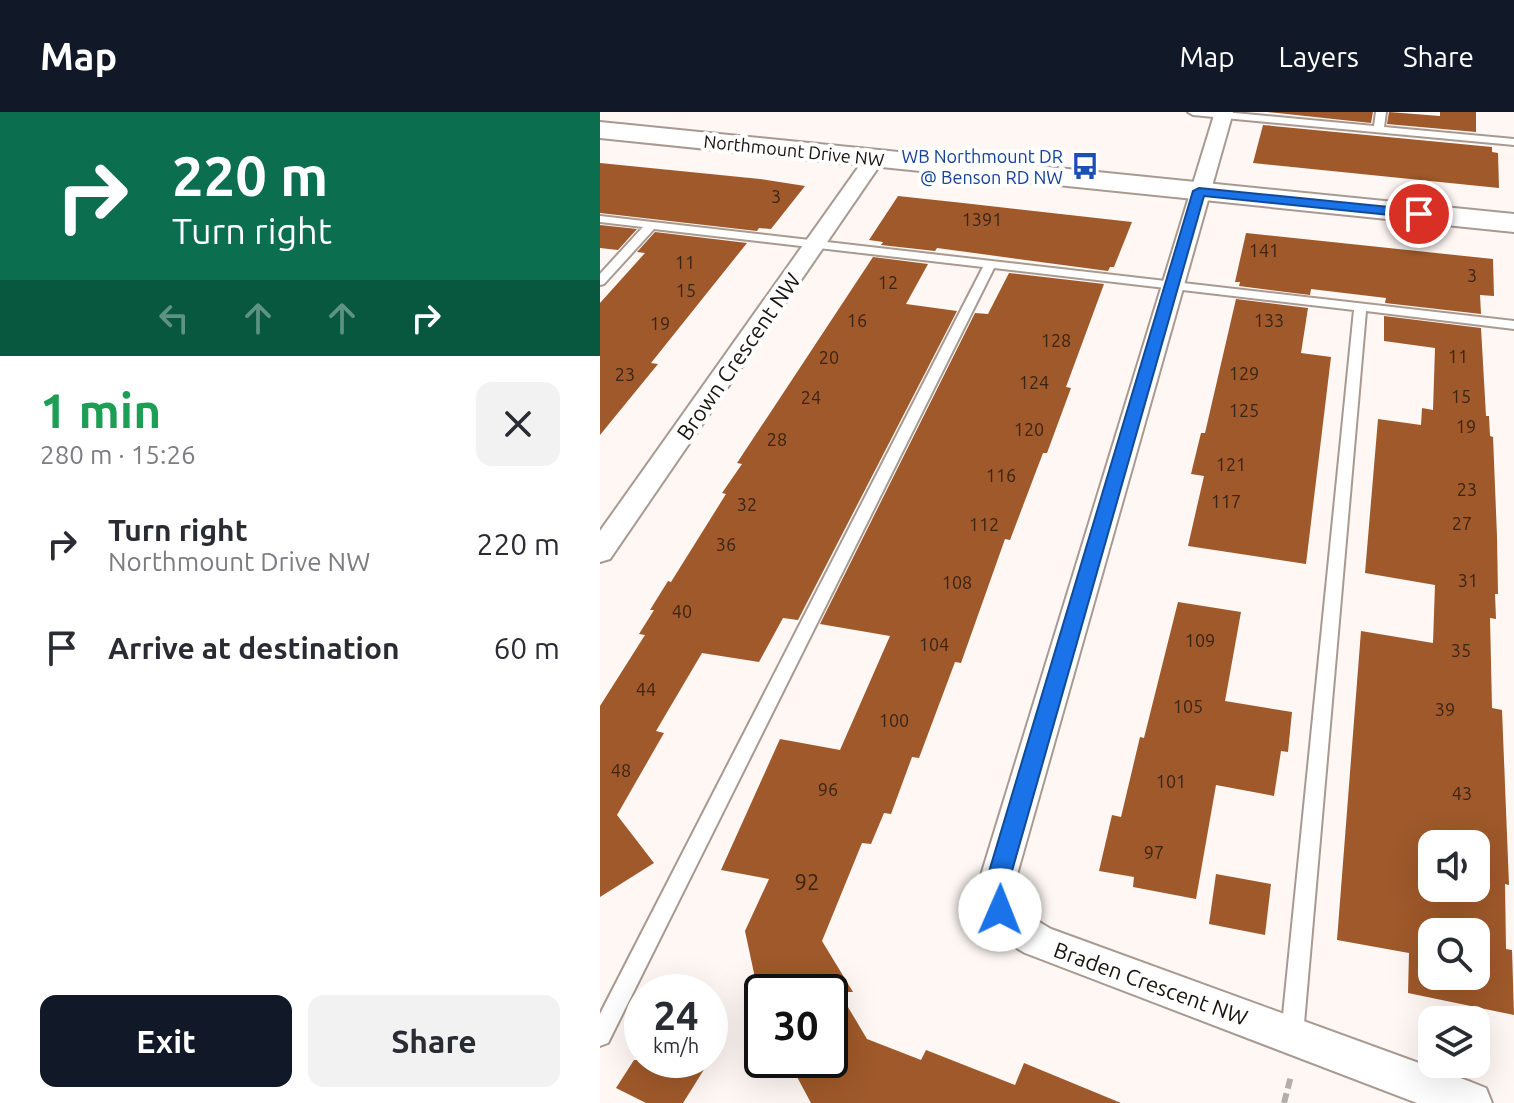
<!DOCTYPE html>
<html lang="en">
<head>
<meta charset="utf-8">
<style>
	:root { --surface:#fff; --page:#f2f2f3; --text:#2b2b33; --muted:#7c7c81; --accent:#111827 }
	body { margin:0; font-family:Ubuntu,sans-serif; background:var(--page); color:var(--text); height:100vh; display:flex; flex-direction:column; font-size:30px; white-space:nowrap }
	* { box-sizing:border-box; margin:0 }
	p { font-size:26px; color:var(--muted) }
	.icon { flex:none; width:44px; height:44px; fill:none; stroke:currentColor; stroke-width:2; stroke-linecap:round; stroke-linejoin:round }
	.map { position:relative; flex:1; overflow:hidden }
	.side { display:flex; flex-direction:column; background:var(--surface); width:600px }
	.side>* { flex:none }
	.guide { background:#0b6e4f; color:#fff; overflow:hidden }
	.fabs { position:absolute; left:818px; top:718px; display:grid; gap:16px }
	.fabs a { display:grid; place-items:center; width:72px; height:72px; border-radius:16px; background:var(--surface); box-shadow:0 8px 32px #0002; font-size:40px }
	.speed { position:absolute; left:24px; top:862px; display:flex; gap:16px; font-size:40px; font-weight:700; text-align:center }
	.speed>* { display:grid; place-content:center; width:104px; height:104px; border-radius:50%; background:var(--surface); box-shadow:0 8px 32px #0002; line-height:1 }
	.speed small { font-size:20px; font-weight:400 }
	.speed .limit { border:4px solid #111; border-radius:12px; background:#fff; color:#111 }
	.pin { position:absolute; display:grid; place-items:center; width:68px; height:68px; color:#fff; margin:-34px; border:4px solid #fff; border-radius:50%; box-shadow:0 2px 8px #0007 }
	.me { position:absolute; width:88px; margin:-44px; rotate:1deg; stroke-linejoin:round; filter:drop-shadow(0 0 6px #0008) }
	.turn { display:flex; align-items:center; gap:28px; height:168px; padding:0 40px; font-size:36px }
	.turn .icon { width:104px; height:104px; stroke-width:2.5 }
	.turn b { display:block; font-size:56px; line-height:68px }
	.lanes { display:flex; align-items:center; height:76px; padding:0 40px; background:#0003; justify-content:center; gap:40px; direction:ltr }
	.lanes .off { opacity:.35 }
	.round { display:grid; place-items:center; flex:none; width:84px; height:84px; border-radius:16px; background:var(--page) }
	.headline { display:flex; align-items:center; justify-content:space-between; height:136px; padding:0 40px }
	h1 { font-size:48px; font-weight:600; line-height:60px; color:#1e9e55 }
	.primary-button { display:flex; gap:16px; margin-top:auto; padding:16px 40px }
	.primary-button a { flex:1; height:92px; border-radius:16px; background:var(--accent); color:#fff; font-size:32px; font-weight:600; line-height:92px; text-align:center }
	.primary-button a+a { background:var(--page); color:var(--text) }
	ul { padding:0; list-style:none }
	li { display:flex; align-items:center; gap:24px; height:104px; padding:0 40px }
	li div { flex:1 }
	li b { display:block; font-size:30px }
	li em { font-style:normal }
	header { display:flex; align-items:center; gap:48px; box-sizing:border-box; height:112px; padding:0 40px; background:var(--accent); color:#fff }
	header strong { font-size:38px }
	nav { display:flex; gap:44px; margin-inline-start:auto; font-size:28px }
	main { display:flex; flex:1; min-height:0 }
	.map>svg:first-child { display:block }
	.building { fill:#9f592a; fill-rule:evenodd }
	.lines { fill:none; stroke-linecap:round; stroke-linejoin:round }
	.lane-casing { stroke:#a89991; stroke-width:4 }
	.street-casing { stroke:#a89991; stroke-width:4 }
	.secondary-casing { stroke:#a89991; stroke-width:4 }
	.path { stroke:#b4aeab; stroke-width:6; stroke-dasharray:10 5; stroke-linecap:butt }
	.lane { fill:#fff; fill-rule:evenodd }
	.street { fill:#fff; fill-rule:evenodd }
	.secondary { fill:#fff; fill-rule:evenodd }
	.route { fill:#1a73e8; stroke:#114b97; stroke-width:2 }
	.labels { text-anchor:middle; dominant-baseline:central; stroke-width:8; stroke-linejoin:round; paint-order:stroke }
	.far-street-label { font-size:18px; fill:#181310; stroke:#fff }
	.far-transit-label { font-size:18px; fill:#164399; stroke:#fff; text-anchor:end }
	.number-label { font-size:18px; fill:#3a2416 }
	.street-label { font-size:22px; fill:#181310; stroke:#fff }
	.near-number-label { font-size:22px; fill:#3a2416 }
</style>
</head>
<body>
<header>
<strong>Map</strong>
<nav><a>Map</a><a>Layers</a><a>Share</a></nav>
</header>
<main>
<section class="side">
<div class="guide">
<div class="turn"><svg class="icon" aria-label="right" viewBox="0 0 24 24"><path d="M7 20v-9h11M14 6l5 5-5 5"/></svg><div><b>220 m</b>Turn right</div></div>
<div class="lanes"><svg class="icon off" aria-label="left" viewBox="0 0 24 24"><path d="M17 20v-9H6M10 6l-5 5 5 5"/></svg><svg class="icon off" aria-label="ahead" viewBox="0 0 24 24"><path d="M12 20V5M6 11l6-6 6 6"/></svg><svg class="icon off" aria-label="ahead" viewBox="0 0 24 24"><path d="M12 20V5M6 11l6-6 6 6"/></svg><svg class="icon" aria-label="right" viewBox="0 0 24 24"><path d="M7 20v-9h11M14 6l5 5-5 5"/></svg></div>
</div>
<div class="headline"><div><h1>1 min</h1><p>280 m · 15:26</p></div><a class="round"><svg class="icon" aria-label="close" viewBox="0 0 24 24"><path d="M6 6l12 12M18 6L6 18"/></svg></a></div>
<ul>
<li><svg class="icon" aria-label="right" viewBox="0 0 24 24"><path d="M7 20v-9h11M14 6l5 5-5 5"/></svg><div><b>Turn right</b><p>Northmount Drive NW</p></div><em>220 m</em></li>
<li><svg class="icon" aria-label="arrive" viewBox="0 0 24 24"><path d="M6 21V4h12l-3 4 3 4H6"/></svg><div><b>Arrive at destination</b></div><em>60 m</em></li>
</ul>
<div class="primary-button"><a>Exit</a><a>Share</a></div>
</section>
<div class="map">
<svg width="914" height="991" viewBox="0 0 914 991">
	<rect width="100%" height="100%" fill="#fef7f4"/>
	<!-- building -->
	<g class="building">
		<path d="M667,0H773L771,11Z"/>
		<path d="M789,0L840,4V0H876V20L787,12Z"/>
		<path d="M663,13L892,35V40L898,41L899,76L653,51Z"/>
		<path d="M0,51L160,67L205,74L171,117L159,116L157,119L0,101Z"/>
		<path d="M298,84L363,91L532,110L514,155H510L508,159L337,136L335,139L281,133L283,130L269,128Z"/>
		<path d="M0,113L37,117L18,138L0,136Z"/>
		<path d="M55,120L147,131L51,251L58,252L0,323V191L45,141L37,140Z"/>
		<path d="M646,121L893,147L894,184L880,183L881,202L785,191L786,186L711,177L710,183L639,174L640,170H635Z"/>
		<path d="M273,145L328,152L306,192L357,199L198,508L183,506L159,550L102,541L56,619L64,621L17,703L54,751L0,785V594L45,523L39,522L54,498H50L68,469L71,470L126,382L122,381L142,352L137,351Z"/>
		<path d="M409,161L504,172L466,275L471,276L447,341H443L410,428L405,427L361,551L355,550L319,646L312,645L291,702L284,701L271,732L262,731L222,829L253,880H239L267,927L321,948L326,938L415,973L424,951L521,991H211L188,948H230V880H158L145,819L169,767L121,758L180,627L240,638L290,524L220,512L375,201L388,202Z"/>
		<path d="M636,187L708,196L701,241L731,245L706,452L588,434L604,364L591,362L601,321H605Z"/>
		<path d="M784,204L881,216L886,304H889L890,324L893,325L897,424L898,482H895L896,507L890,506L892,596L902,598L909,773L905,772L906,837L912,838L914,903L808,881L809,841L737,828L761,519L833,531L835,473L765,461L778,307L821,313L822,296L833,298L835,236L784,229ZM832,732H876V776H832ZM832,820H876V864H832Z"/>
		<path d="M578,490L641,500L625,589L692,600L688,640L681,639L674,684L616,673L596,787L533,775L534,765L499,759L512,703L521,705L540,625L544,626Z"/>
		<path d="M616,762L671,772L665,823L609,812Z"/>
		<path d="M34,948H110L83,991H46L16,976Z"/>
	</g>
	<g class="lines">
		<!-- lane casing -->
		<g class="lane-casing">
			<g id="lane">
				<path d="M588,0H624L774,14L776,0H786L784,15L914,27V33L593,3Z"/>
				<path d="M0,104L914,209V217L766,199L703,923L700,930L692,933L684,930L681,923L754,198L394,156L8,931L0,934V902L383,155L54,117L4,172L0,173V162L43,115L0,110Z"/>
			</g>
		</g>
		<!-- street casing -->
		<g class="street-casing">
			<g id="street">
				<path d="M615,0H633L414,773C419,797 430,805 451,817L871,970L886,976L892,991H817L425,841C396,825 384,805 378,773Z"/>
				<path d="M274,41L284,47L10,447L0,450V419L267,43Z"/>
			</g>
		</g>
		<!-- secondary casing -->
		<g class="secondary-casing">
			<path id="secondary" d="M0,10L914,102V120L0,26Z"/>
		</g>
		<!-- path -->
		<path class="path" d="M684,991L691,964"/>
		<!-- lane -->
		<use href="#lane" class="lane"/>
		<!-- street -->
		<use href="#street" class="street"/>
		<!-- secondary -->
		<use href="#secondary" class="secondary"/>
	</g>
	<!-- route -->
	<path class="route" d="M599,76L819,98L826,102L819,106L604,84L408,773L412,798L408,805L400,807L392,805L385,773L593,79Z"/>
	<!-- icons -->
	<defs>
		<g id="bus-bare" transform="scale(2.16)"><path d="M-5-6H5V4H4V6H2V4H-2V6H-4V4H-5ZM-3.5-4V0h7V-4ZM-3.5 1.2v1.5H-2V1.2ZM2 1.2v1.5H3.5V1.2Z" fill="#1a4fb4" stroke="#fff" stroke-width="2.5" paint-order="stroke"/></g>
	</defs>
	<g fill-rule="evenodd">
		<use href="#bus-bare" x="485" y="54"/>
	</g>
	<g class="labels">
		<!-- far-street labels -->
		<g class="far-street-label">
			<text transform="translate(194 38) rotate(6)">Northmount Drive NW</text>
		</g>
		<!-- far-transit labels -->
		<g class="far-transit-label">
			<text x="463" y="44">WB Northmount DR<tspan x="463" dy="21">@ Benson RD NW</tspan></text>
		</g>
		<!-- number labels -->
		<g class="number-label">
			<text x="176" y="84">3</text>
			<text x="382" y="107">1391</text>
			<text x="664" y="138">141</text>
			<text x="85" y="150">11</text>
			<text x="872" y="163">3</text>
			<text x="288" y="170">12</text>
			<text x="86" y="178">15</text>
			<text x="257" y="208">16</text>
			<text x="669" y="208">133</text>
			<text x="60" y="211">19</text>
			<text x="456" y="228">128</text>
			<text x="858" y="244">11</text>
			<text x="229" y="245">20</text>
			<text x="644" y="261">129</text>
			<text x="25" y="262">23</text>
			<text x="434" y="270">124</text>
			<text x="861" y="284">15</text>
			<text x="211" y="285">24</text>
			<text x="644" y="298">125</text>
			<text x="866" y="314">19</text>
			<text x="429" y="317">120</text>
			<text x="177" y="327">28</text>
			<text x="631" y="352">121</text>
			<text x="401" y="363">116</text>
			<text x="867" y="377">23</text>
			<text x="626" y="389">117</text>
			<text x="147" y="392">32</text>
			<text x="862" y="411">27</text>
			<text x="384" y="412">112</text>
			<text x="126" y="432">36</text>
			<text x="868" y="468">31</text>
			<text x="357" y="470">108</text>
			<text x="82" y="499">40</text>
			<text x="600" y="528">109</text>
			<text x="334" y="532">104</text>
			<text x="861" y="538">35</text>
			<text x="46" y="577">44</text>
			<text x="588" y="594">105</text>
			<text x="845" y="597">39</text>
			<text x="294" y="608">100</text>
			<text x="21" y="658">48</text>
			<text x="571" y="669">101</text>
			<text x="228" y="677">96</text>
			<text x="862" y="681">43</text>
			<text x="554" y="740">97</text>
		</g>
		<!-- street labels -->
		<g class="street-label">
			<text transform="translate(138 244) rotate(-55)">Brown Crescent NW</text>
			<text transform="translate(551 871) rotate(20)">Braden Crescent NW</text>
		</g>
		<!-- near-number labels -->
		<g class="near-number-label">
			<text x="207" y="769">92</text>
		</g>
	</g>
</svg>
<div class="fabs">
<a><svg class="icon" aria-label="sound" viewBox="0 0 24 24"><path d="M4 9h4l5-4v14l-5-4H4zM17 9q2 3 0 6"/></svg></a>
<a><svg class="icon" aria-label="search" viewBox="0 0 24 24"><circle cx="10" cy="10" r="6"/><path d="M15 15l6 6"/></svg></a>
<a><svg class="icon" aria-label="layers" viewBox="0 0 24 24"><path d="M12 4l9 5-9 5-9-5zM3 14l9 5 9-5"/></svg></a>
</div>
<div class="speed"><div>24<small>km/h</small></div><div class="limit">30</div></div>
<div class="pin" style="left:819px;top:102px;background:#d93025"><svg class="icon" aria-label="arrive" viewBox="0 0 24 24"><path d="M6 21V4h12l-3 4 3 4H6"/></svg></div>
<svg class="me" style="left:400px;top:798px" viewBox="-20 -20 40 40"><circle r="19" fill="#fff"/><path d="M0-13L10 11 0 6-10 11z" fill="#1a73e8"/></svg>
</div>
</main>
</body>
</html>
